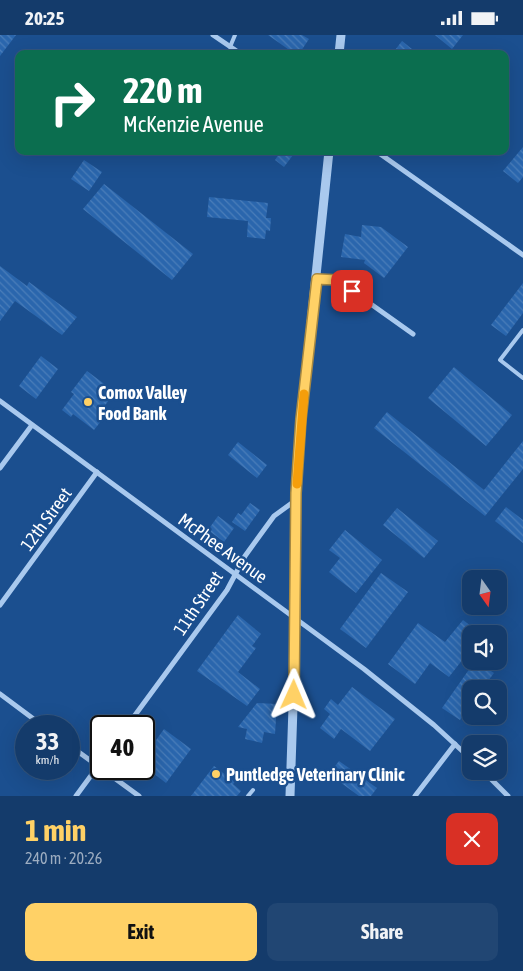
<!DOCTYPE html>
<html lang="en">
<head>
<meta charset="utf-8">
<style>
	:root { --surface:#143b6b; --page:#214673; --text:#f1f3f6; --muted:#9dadc1; --line:#33557e; --accent:#ffd166 }
	body { margin:0; font-family:"Asap Condensed",sans-serif; background:var(--page); color:var(--text); height:100vh; display:flex; flex-direction:column; font-size:19px; white-space:nowrap }
	* { box-sizing:border-box; margin:0 }
	p { font-size:16px; color:var(--muted) }
	.icon { flex:none; width:28px; height:28px; fill:none; stroke:currentColor; stroke-width:2; stroke-linecap:round; stroke-linejoin:round }
	.map { position:relative; height:761px; overflow:hidden }
	.sheet { display:flex; flex-direction:column; background:var(--surface); flex:1 }
	.sheet>* { flex:none }
	.banner { position:absolute; left:15px; top:15px; width:494px; height:105px; border-radius:10px; box-shadow:0 5px 20px #0002,0 0 0 1px var(--line); background:#0b6e4f; color:#fff; overflow:hidden }
	.needle { width:32px; rotate:166deg }
	.tools { position:absolute; left:462px; top:535px; display:grid; gap:10px }
	.tools a { display:grid; place-items:center; width:45px; height:45px; border-radius:10px; background:var(--surface); box-shadow:0 5px 20px #0002,0 0 0 1px var(--line); font-size:25px }
	.speed { position:absolute; left:15px; top:680px; display:flex; gap:10px; font-size:25px; font-weight:700; text-align:center }
	.speed>* { display:grid; place-content:center; width:65px; height:65px; border-radius:50%; background:var(--surface); box-shadow:0 5px 20px #0002,0 0 0 1px var(--line); line-height:1 }
	.speed small { font-size:12px; font-weight:400 }
	.speed .limit { border:2px solid #111; border-radius:8px; background:#fff; color:#111 }
	.pin { position:absolute; display:grid; place-items:center; width:42px; height:42px; color:#fff; margin:-21px; border-radius:10px; box-shadow:0 2px 8px #0006 }
	.me { position:absolute; width:55px; margin:-28px; rotate:1deg; stroke-linejoin:round; filter:drop-shadow(0 0 4px #0008) }
	.turn { display:flex; align-items:center; gap:18px; height:105px; padding:0 25px; font-size:22px }
	.turn .icon { width:65px; height:65px; stroke-width:2.5 }
	.turn b { display:block; font-size:35px; line-height:42px }
	.round { display:grid; place-items:center; flex:none; width:52px; height:52px; border-radius:10px; background:var(--page) }
	.summary { display:flex; align-items:center; justify-content:space-between; height:85px; padding:0 25px }
	h1 { font-size:30px; font-weight:700; line-height:38px; color:var(--accent) }
	.action { display:flex; gap:10px; margin-top:auto; padding:10px 25px }
	.action a { flex:1; height:58px; border-radius:10px; background:var(--accent); color:#111; font-size:20px; font-weight:700; line-height:58px; text-align:center }
	.action a+a { background:var(--page); color:var(--text) }
	.status { display:flex; justify-content:space-between; align-items:center; height:35px; padding:0 25px; background:var(--surface); direction:ltr }
	.status svg { height:14px; fill:currentColor }
	.map>svg:first-child { display:block }
	.building { fill:url(#building-back-hatch) }
	.lines { fill:none; stroke-linecap:round; stroke-linejoin:round }
	.service { stroke:#a9c9ee; stroke-width:4 }
	.minor { stroke:#a9c9ee; stroke-width:5 }
	.tertiary { stroke:#a9c9ee; stroke-width:9 }
	.route-casing { stroke:#a68842; stroke-width:12 }
	.route { stroke:#ffd166; stroke-width:9 }
	.slow { stroke:#f59e0b; stroke-width:9 }
	.poi-dot { fill:#ffd166; stroke:#1b4f8f; stroke-width:2 }
	.labels { text-anchor:middle; dominant-baseline:central; stroke-width:5; stroke-linejoin:round; paint-order:stroke }
	.poi-label { font-size:18px; font-weight:bold; fill:#fff; stroke:#1b4f8f; text-anchor:start }
	.street-label { font-size:18px; fill:#fff; stroke:#1b4f8f }
</style>
</head>
<body>
<div class="status"><b>20:25</b><svg viewBox="0 0 49 12"><path d="M0 12V9h3v3zM5 12V6h3v6zM10 12V3h3v9zM15 12V0h3v12zM26 1h20v11H26zM47 4h2v5h-2z"/></svg></div>
<div class="map">
<svg width="523" height="761" viewBox="0 0 523 761">
	<defs>
		<pattern id="building-back-hatch" width="6" height="6" patternUnits="userSpaceOnUse" patternTransform="scale(1.25)"><rect width="6" height="6" fill="#2a66ad"/><path d="M-1 5l2 2M0 0l6 6M5-1l2 2" fill="none" stroke="#4a7db9"/></pattern>
	</defs>
	<rect width="100%" height="100%" fill="#1b4f8f"/>
	<!-- building -->
	<g class="building">
		<path d="M0,0H16L0,21Z"/>
		<path d="M268,0H302L309,4L299,19H295Z"/>
		<path d="M435,0H463L452,14Z"/>
		<path d="M402,6L418,19H392Z"/>
		<path d="M523,112V142L518,148L503,136Z"/>
		<path d="M281,116H288L293,120L284,132L275,125Z"/>
		<path d="M84,125L102,137L89,156L71,144Z"/>
		<path d="M104,149L193,219L172,245L83,174Z"/>
		<path d="M209,162L268,168L266,183H271L270,196L266,195L265,204L247,202L248,186L207,182Z"/>
		<path d="M362,190L381,192L408,212L384,243L364,228L365,225L341,222L345,199L361,202Z"/>
		<path d="M0,231L27,251L29,247L77,282L62,300L15,266L0,286Z"/>
		<path d="M523,248V278L506,301L491,290Z"/>
		<path d="M41,321L58,334L36,364L19,351Z"/>
		<path d="M454,332L512,380L486,411L428,363Z"/>
		<path d="M87,336L115,357L100,377L105,381L94,395L73,379L71,382L62,375L74,359L71,357Z"/>
		<path d="M387,377L484,455L523,406V434L485,481L374,393Z"/>
		<path d="M238,407L267,430L257,443L228,420Z"/>
		<path d="M250,468L260,475L245,496L232,487L238,478L241,480Z"/>
		<path d="M506,472L523,485V508L495,486Z"/>
		<path d="M397,473L438,506L424,523L383,490Z"/>
		<path d="M218,481L234,493L224,507L208,495Z"/>
		<path d="M345,495L382,525L356,558L329,537L340,523L329,515Z"/>
		<path d="M381,538L408,557L366,613L340,594Z"/>
		<path d="M238,580L261,599L252,611L256,613L238,637L260,654L247,671L197,636Z"/>
		<path d="M463,585L481,599H471V626H473L470,630L463,624L449,642L430,628L415,649L388,629L418,588L445,607Z"/>
		<path d="M475,626L494,638L482,654H471V669L460,685L442,673Z"/>
		<path d="M352,652L395,684L370,716L341,694L334,704L320,693L330,679L324,674L331,664L338,670Z"/>
		<path d="M257,668L277,669L275,699L264,697L262,708L245,704L247,694L238,692Z"/>
		<path d="M164,694L191,714L166,748L144,731V722Z"/>
		<path d="M339,726L377,753L371,761H359L329,739Z"/>
		<path d="M214,731L235,747L233,749L241,756L237,761H191Z"/>
	</g>
	<g class="lines">
		<!-- service -->
		<g class="service">
			<path d="M230,12L235,0"/>
			<path d="M523,295L500,325L523,343"/>
			<path d="M248,761L253,755"/>
		</g>
		<!-- minor -->
		<g class="minor">
			<path d="M213,0L241,19"/>
			<path d="M376,116L523,220"/>
			<path d="M317,244L337,245L413,299"/>
			<path d="M0,366L364,634L434,690L471,724"/>
			<path d="M0,433L32,390"/>
			<path d="M0,570L97,437"/>
			<path d="M0,659L43,691"/>
			<path d="M127,691L227,555L245,521L274,481L296,465"/>
			<path d="M69,710L139,761"/>
			<path d="M483,736L508,761"/>
			<path d="M76,761L101,727"/>
			<path d="M415,761L455,709"/>
		</g>
		<!-- tertiary -->
		<g class="tertiary">
			<path d="M339,19L341,0"/>
			<path d="M290,761L296,583V458L301,384L329,116"/>
		</g>
	</g>
	<g class="lines">
		<!-- route casing -->
		<g class="route-casing">
			<path id="route" d="M294,660L296,458L301,384L317,244L337,245L352,256"/>
		</g>
		<!-- route -->
		<use href="#route" class="route"/>
		<!-- slow -->
		<path class="slow" d="M297,449L304,359"/>
	</g>
	<!-- markers -->
	<g class="poi-dot">
		<circle cx="88" cy="367" r="5"/>
		<circle cx="216" cy="739" r="5"/>
	</g>
	<g class="labels">
		<!-- poi labels -->
		<g class="poi-label">
			<text x="98" y="357">Comox Valley<tspan x="98" dy="21">Food Bank</tspan></text>
			<text x="226" y="739">Puntledge Veterinary Clinic</text>
		</g>
		<!-- street labels -->
		<g class="street-label">
			<text transform="translate(46 484) rotate(-54)">12th Street</text>
			<text transform="translate(223 513) rotate(36)">McPhee Avenue</text>
			<text transform="translate(198 568) rotate(-56)">11th Street</text>
		</g>
	</g>
</svg>
<div class="tools">
<a><svg class="needle" viewBox="-14 -14 28 28"><path d="M0-13l5 13h-10z" fill="#e53935"/><path d="M0 13l5-13h-10z" fill="#9dadc1"/></svg></a>
<a><svg class="icon" aria-label="sound" viewBox="0 0 24 24"><path d="M4 9h4l5-4v14l-5-4H4zM17 9q2 3 0 6"/></svg></a>
<a><svg class="icon" aria-label="search" viewBox="0 0 24 24"><circle cx="10" cy="10" r="6"/><path d="M15 15l6 6"/></svg></a>
<a><svg class="icon" aria-label="layers" viewBox="0 0 24 24"><path d="M12 4l9 5-9 5-9-5zM3 14l9 5 9-5"/></svg></a>
</div>
<div class="speed"><div>33<small>km/h</small></div><div class="limit">40</div></div>
<div class="pin" style="left:352px;top:256px;background:#d93025"><svg class="icon" aria-label="arrive" viewBox="0 0 24 24"><path d="M6 21V4h12l-3 4 3 4H6"/></svg></div>
<svg class="me" style="left:294px;top:660px" viewBox="-20 -20 40 40"><path d="M0-17L14 15 0 8-14 15z" fill="#ffd166" stroke="#fff" stroke-width="4"/></svg>
<div class="banner">
<div class="turn"><svg class="icon" aria-label="right" viewBox="0 0 24 24"><path d="M7 20v-9h11M14 6l5 5-5 5"/></svg><div><b>220 m</b>McKenzie Avenue</div></div>
</div>
</div>
<section class="sheet">
<div class="summary"><div><h1>1 min</h1><p>240 m · 20:26</p></div><a class="round" style="background:#d93025;color:#fff"><svg class="icon" aria-label="close" viewBox="0 0 24 24"><path d="M6 6l12 12M18 6L6 18"/></svg></a></div>
<div class="action"><a>Exit</a><a>Share</a></div>
</section>
</body>
</html>
